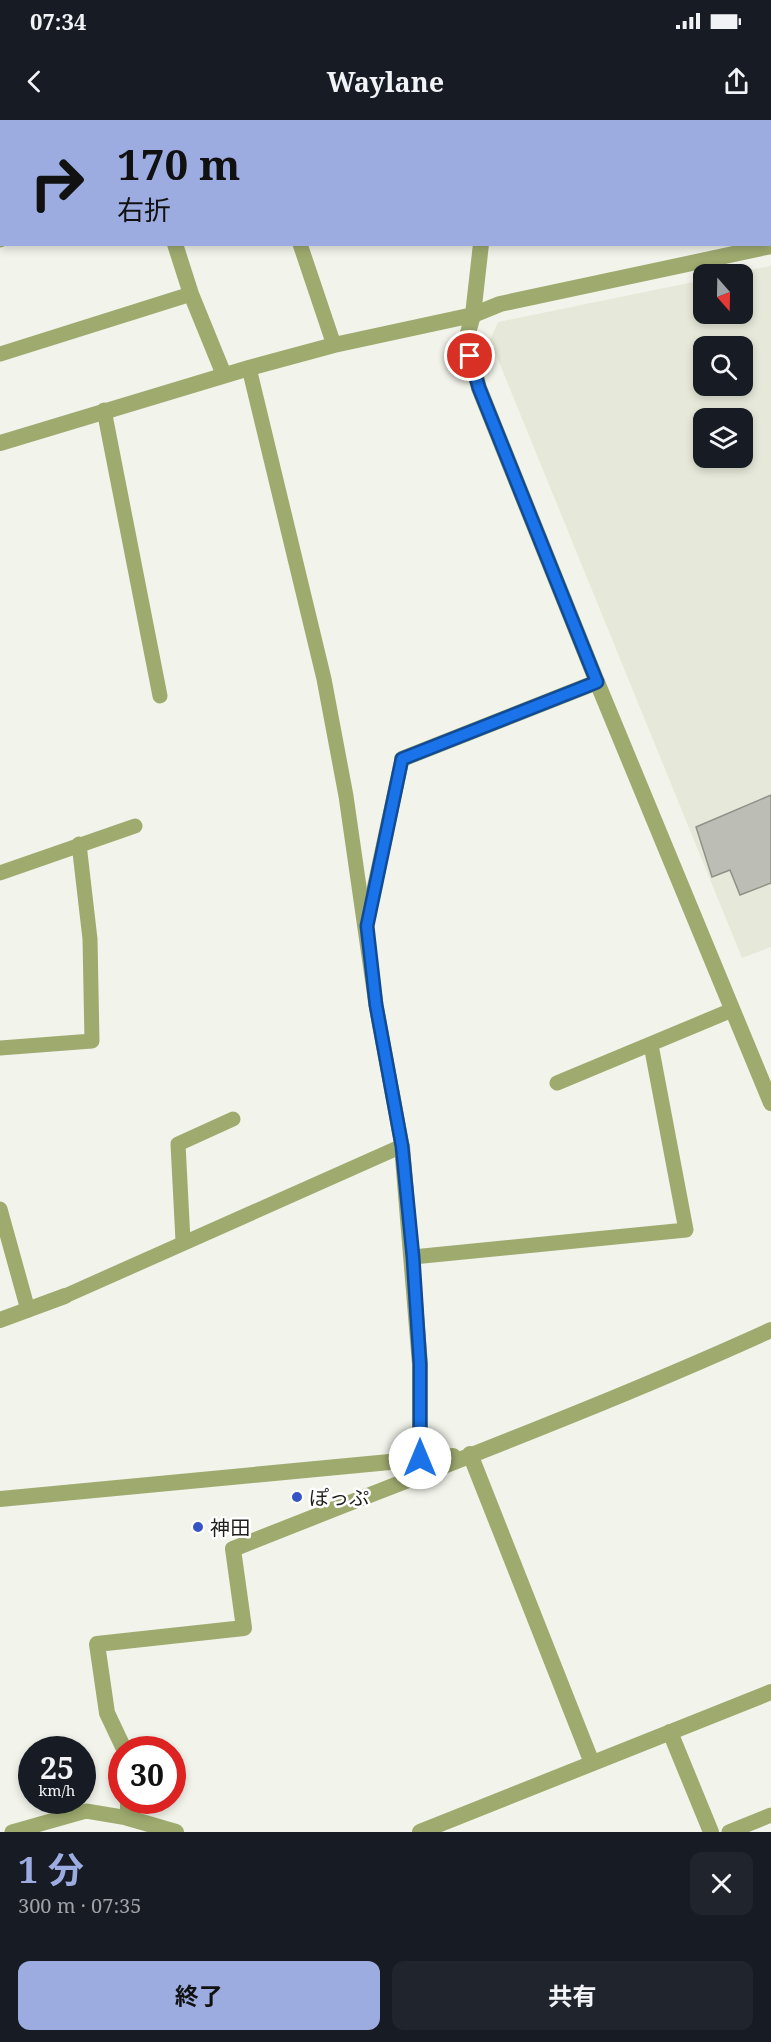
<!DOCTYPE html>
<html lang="ja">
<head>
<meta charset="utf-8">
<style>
	:root { --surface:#171b24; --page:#20242c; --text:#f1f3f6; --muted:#9ea1a6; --accent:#9cace0 }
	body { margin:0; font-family:"Noto Serif","Noto Sans JP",serif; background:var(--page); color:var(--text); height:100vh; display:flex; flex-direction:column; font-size:22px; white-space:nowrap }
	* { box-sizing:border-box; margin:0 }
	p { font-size:20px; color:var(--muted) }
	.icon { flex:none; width:33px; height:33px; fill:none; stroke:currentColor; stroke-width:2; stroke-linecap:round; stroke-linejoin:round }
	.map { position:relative; height:1712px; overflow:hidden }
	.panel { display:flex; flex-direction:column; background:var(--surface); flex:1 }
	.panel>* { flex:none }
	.hud { position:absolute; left:0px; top:0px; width:771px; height:126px; box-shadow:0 3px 9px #0003; background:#9cace0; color:#111; overflow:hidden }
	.needle { width:39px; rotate:160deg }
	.fabs { position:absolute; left:693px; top:144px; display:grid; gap:12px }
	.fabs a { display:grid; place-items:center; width:60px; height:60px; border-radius:12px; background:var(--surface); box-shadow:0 3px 9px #0003; font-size:30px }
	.speed { position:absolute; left:18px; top:1616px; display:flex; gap:12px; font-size:30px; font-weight:700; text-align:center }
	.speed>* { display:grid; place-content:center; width:78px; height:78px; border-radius:50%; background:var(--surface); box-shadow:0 3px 9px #0003; line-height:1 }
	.speed small { font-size:15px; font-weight:400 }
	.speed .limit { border:9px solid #d22; background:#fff; color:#111 }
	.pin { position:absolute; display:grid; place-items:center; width:51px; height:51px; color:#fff; margin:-26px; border:3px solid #fff; border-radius:50%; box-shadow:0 2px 6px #0007 }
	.me { position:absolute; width:66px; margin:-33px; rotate:0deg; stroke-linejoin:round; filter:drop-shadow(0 0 4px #0008) }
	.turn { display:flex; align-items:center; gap:21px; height:126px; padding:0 18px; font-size:27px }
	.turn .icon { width:78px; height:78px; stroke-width:2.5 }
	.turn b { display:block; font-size:42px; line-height:51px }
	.round { display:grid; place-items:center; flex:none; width:63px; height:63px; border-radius:12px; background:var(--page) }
	.overview { display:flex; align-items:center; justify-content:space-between; height:102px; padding:0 18px }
	h1 { font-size:36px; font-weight:700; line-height:45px; color:var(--accent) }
	.action { display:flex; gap:12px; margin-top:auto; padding:12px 18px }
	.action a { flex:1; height:69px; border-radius:12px; background:var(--accent); color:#111; font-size:24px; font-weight:700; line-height:69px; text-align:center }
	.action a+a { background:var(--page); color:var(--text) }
	.status { display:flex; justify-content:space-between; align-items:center; height:42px; padding:0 30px; background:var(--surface); direction:ltr }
	.status svg { height:16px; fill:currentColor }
	header { display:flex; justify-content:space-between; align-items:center; height:78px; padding:0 18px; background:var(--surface); font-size:27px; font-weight:700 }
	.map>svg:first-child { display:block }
	.built { fill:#e6e9d9; fill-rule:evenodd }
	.building { fill:#bcbeb5; stroke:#8f9088; stroke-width:1.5 }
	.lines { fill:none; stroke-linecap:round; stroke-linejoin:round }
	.service { stroke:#9faa6f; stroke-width:15 }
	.minor { stroke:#9faa6f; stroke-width:16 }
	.tertiary { stroke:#9faa6f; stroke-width:16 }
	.route-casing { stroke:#114b97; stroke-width:15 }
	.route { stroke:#1a73e8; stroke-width:10 }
	.poi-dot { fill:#3555c6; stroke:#fff; stroke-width:2 }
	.labels { text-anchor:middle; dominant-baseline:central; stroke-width:5; stroke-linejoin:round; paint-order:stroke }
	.poi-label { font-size:20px; fill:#1f1f1c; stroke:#fff; text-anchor:start }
</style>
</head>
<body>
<div class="status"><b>07:34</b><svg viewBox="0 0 49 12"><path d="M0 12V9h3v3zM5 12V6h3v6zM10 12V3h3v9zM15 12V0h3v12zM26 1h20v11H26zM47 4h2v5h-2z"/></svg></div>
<header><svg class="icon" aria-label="back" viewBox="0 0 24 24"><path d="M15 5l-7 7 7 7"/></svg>Waylane<svg class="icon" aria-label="share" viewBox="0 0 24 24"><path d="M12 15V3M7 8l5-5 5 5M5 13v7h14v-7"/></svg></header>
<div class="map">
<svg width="771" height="1712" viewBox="0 0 771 1712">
	<rect width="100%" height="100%" fill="#f2f4eb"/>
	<!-- built -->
	<path class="built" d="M771,146V827L742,838L490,220L498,202L703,160L704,194H742V154H730ZM704,226H742V266H704ZM704,298H742V338H704Z"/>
	<!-- building -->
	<path class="building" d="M771,675V763L740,775L730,750L712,757L696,707Z"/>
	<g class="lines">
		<!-- service -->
		<g class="service">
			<path d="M257,0V2"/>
			<path d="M10,2L14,0"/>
			<path d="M478,2L490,0"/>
			<path d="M0,120L2,119"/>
			<path d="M300,124L334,225"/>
			<path d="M0,234L191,174"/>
			<path d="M104,290L160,576"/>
			<path d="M0,753L135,706"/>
			<path d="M368,797L402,639"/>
			<path d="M0,928L92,921L90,819L79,724"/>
			<path d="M557,963L732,890"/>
			<path d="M0,1089L28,1190"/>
			<path d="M183,1121L178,1024L233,999"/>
			<path d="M413,1137L686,1110L651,925"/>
			<path d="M65,1176L402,1026L376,885L346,676L324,559L249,248"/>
			<path d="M12,1712L86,1691L128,1698"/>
			<path d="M729,1712L771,1695"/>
		</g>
		<!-- minor -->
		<g class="minor">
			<path d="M145,0V2"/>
			<path d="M496,2L497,0"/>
			<path d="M175,124L191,174L224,255"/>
			<path d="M473,195L481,124"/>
			<path d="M0,323L249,248L334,225L473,195L500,184L771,126"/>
			<path d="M402,639L597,562"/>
			<path d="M402,1026L420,1244V1338"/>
			<path d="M0,1200L65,1176"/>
			<path d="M470,1334L592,1643"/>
			<path d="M0,1379L453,1336"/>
			<path d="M670,1612L711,1712"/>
			<path d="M124,1629L107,1593L97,1524L244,1508L233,1429C413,1357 595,1290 771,1210"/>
			<path d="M128,1680V1698L176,1712"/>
			<path d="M420,1712L771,1572"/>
		</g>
		<!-- tertiary -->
		<path class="tertiary" d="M473,195L466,220L479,268L597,562L771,983"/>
	</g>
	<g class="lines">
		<!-- route casing -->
		<g class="route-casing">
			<path id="route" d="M420,1338V1244L413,1137L402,1026L376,885L367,806L402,639L597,562L479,268L470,236"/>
		</g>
		<!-- route -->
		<use href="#route" class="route"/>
	</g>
	<!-- markers -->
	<g class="poi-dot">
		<circle cx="297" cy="1377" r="6"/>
		<circle cx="198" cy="1407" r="6"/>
	</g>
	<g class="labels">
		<!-- poi labels -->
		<g class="poi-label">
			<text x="309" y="1377">ぽっぷ</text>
			<text x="210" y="1407">神田</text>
		</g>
	</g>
</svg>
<div class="fabs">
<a><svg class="needle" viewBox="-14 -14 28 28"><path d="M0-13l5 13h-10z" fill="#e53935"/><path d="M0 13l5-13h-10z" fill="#9ea1a6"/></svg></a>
<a><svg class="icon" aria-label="search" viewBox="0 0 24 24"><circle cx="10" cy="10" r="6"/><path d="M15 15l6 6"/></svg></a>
<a><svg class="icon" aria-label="layers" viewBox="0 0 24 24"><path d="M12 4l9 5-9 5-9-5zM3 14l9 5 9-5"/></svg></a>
</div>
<div class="speed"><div>25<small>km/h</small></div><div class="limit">30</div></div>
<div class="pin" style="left:470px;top:236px;background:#d93025"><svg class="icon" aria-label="arrive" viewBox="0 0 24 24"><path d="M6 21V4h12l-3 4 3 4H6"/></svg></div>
<svg class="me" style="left:420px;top:1338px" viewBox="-20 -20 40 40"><circle r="19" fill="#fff"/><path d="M0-13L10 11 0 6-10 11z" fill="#1a73e8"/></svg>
<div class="hud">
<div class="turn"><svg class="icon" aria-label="right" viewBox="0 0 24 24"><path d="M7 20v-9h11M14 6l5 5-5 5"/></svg><div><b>170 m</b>右折</div></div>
</div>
</div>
<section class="panel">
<div class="overview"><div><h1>1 分</h1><p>300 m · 07:35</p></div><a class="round"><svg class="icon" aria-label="close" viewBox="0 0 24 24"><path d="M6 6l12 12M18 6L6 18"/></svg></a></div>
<div class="action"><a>終了</a><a>共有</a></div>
</section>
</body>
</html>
